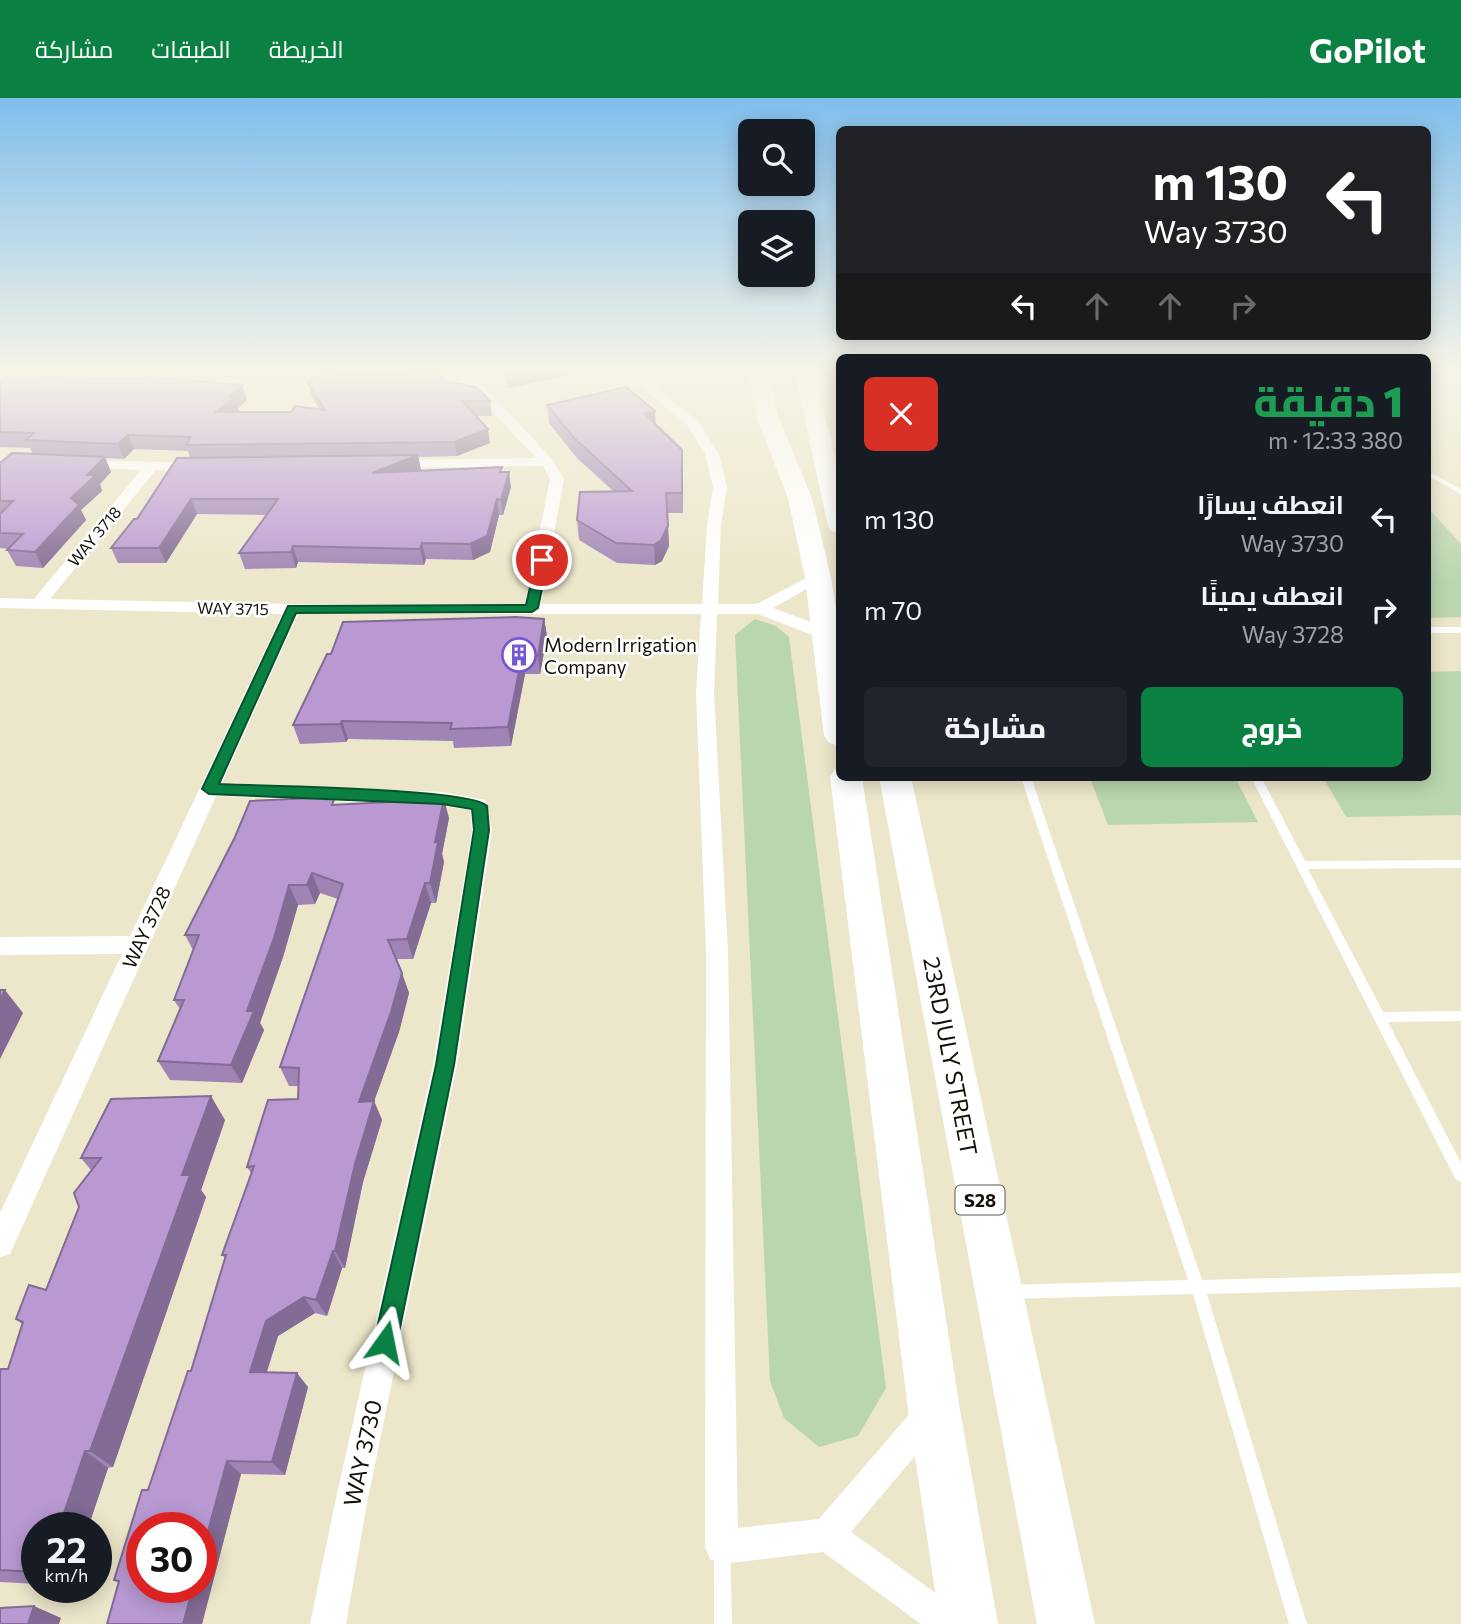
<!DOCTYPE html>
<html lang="ar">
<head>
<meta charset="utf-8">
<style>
	:root { --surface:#171b24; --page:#20242c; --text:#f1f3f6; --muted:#9ea1a6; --accent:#0b8043 }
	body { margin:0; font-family:Commissioner,Cairo,sans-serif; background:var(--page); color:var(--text); direction:rtl; height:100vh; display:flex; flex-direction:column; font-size:26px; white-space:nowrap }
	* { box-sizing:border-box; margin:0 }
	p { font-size:23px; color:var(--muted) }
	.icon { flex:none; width:38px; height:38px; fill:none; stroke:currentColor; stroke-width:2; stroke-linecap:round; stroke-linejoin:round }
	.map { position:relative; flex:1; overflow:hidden; direction:ltr }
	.sheet { position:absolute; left:836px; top:256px; width:595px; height:427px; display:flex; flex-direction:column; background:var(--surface); border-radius:10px; box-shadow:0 4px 18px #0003; direction:rtl }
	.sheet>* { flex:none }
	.banner { position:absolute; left:836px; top:28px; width:595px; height:214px; border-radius:10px; box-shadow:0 4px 18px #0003; direction:rtl; background:#202124; color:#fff; overflow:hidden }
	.controls { position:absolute; left:738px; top:21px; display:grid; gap:14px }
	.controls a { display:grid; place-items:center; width:77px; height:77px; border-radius:10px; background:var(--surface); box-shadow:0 4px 18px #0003; font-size:35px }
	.speed { position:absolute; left:21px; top:1414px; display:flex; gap:14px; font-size:35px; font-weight:700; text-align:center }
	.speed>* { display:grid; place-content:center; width:91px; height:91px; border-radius:50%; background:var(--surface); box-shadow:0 4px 18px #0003; line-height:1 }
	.speed small { font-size:18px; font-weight:400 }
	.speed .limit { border:10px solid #d22; background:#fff; color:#111 }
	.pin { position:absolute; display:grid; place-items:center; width:60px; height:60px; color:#fff; margin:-30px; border:4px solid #fff; border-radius:50%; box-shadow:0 2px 7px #0007 }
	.me { position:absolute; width:77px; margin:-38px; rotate:12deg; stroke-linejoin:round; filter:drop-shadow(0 0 5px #0008) }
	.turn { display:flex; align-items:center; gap:24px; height:147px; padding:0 28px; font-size:32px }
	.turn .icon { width:91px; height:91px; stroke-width:2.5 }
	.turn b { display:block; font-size:49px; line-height:60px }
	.lanes { display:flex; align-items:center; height:66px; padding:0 28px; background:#0003; justify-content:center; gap:35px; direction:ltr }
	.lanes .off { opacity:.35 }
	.round { display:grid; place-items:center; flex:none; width:74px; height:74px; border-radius:10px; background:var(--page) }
	.summary { display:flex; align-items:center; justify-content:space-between; height:119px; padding:0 28px }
	h1 { font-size:42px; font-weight:800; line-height:52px; color:#1e9e55 }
	.action { display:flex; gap:14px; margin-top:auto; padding:14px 28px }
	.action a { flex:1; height:80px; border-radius:10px; background:var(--accent); color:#fff; font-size:28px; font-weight:800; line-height:80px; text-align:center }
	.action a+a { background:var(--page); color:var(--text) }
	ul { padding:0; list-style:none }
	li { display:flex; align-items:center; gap:21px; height:91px; padding:0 28px }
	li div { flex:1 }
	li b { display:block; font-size:26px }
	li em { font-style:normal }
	header { display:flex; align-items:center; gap:42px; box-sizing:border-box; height:98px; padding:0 35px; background:var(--accent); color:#fff }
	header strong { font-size:33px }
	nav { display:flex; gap:38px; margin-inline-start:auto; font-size:24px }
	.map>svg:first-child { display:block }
	.green { fill:#bad6af }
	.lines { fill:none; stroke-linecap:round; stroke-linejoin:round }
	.path { stroke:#97927d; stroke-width:2.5; stroke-dasharray:2.5 2.5; stroke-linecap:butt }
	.service { fill:#fff; fill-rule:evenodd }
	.minor { fill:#fff; fill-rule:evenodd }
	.primary { fill:#fff; fill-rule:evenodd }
	.wall { fill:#a084b5 }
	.shaded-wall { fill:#826b94 }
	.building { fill:#ba99d3; stroke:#826b94; stroke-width:2 }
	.route { fill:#0b8043; stroke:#07532c; stroke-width:2 }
	.labels { text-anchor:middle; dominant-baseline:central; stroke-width:5; stroke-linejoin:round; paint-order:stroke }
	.far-street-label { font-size:16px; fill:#131107; stroke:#fff }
	.shield { fill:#fff; stroke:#5a5851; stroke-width:2 }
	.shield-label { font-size:18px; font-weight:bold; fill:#131107 }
	.poi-label { font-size:19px; fill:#131107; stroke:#fff; text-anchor:start }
	.street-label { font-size:19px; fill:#131107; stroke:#fff }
	.near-street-label { font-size:23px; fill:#131107; stroke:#fff }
</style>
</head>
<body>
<header>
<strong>GoPilot</strong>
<nav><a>الخريطة</a><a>الطبقات</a><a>مشاركة</a></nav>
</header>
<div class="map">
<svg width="1461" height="1526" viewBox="0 0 1461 1526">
	<rect width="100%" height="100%" fill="#ece6ca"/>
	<!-- green -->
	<g class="green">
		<path d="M61,273H234L238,281L58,276Z"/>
		<path d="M1428,410L1461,446V519L1428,520Z"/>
		<path d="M755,521L776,528L789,539L886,1290L858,1338L819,1349L784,1320L770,1283L735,537Z"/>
		<path d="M1461,573V717L1346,719L1323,679H1428V574Z"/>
		<path d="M1235,679L1258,724L1108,727L1090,680Z"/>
	</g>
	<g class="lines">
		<!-- path -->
		<path class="path" d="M135,280L142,273"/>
		<!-- service -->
		<g class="service">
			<path d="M1428,373L1461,391V396L1428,378Z"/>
			<rect x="1428" y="529" width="33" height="6"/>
			<path d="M1021,679H1031L1202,1182L1461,1175V1189L1207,1196L1307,1526H1289L1193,1196L1009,1201L1004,1199L1002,1194L1004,1189L1009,1187L1188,1182Z"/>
			<path d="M1251,679H1261L1305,763L1461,762V770L1308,771L1383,914L1461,913V923L1388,924L1461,1065V1084L1456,1082Z"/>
			<path d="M722,1443L728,1445L730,1451L732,1526H714V1451L716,1445Z"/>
		</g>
		<!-- minor -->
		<g class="minor">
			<path d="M21,273H35L0,299V289Z"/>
			<path d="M455,273H468L476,279L552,361L564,381L541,506H702L707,427L713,389L705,356L688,328L622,273H636L698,323L719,356L727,389L721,427L718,506H757L812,477L818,475L826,480L773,510L832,532L834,536L832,540H820L758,516H717L714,595L728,854L738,1430L819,1421L919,1305L930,1300L941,1305L946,1316L941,1327L851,1434L962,1514L968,1526H921L823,1454L722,1466L710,1461L705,1449L706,854L696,595L701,516H298L222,685L442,694L486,702L492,732L457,967L367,1405L346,1526H310L335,1405L433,967L472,732L470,712L442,708L216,698L10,1156L0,1159V1115L122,856L0,857V839L130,838L282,516L0,510V500L34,501L141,372L75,369L73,366L80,362L199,365L206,369L199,373L156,372L50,501L292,506H525L550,381L543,368L392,370L385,366L392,362L536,360L466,286L417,287L411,283L417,279H460Z"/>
			<path d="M211,282H336L342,286L336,290L207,289V283Z"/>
		</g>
		<!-- primary -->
		<g class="primary">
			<path d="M748,273H768L778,318L812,400L831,480L840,537V648L829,645L824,638L805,480L788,400L756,318Z"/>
			<path d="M794,273H814L840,378V435L831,433L828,428Z"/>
			<path d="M840,670V679H862L960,1312L998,1526H940L908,1312L830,679L835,671Z"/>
			<path d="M879,679H911L1095,1526H1037Z"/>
		</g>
	</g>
	<!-- wall -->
	<g class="wall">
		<path d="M321,273H429L430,276L444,283L490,303L492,318H475L490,345L457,358L418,359L421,372L503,374L511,389L503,417H499L490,454L473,462L426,461L424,467L298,464L296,470L245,471L239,455L267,417L197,416L166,465H118L111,450L190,360L188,353L134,351L124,361L105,360L111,374L100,386L102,393L81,412L86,422L43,470L16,468L7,452L9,451L0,450V365L33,356L30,350L0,349V283L247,302L238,310L239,314H291L319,311L312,299L308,285L323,279Z"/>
		<path d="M547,307L656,326L682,352L683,415H667L669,448L662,463L655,467L617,465L579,442L577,422L613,393L576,359L549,325Z"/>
		<path d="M544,521L547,538L540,576H525L511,648L454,650L453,643L348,641L346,644L300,646L293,627Z"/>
		<path d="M338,707L449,720L442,756L444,764L436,805H431L413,861H396L409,895L399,934L374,1003L382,1022L363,1084L345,1170H342L327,1218L315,1215L278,1238L267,1274L308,1289L285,1377L241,1376L202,1526H107L119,1485L114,1482L191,1273L225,1160L222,1157L251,1075L247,1069L298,1001L299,988H289L280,969L338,801L320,795L315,806L298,807L283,859L260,925L264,932L242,985L170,982L158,963L180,911L174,902L193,852L185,837Z"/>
		<path d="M225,1022L201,1092L206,1099L113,1369L108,1370L88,1430H37V1486L0,1484V1274L8,1271L22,1226L16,1221L46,1192L79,1109L91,1072L81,1060Z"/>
	</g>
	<!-- shaded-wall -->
	<g class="shaded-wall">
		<path d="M0,273H6L0,278Z"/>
		<path d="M505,273H584V274L508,290Z"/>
		<path d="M242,287L247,302L238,310L239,314H216L229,299Z"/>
		<path d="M655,313L656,332L645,316Z"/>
		<path d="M488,331L490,345L457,358L454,344Z"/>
		<path d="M128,337L134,351L124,361L118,346Z"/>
		<path d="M682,352L683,371V415L682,395Z"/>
		<path d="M418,357L421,372L372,375Z"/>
		<path d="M105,359L111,374L100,386L102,393L81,412L86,422L43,470L35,454L87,377Z"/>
		<path d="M509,374L511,389L503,417L501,402Z"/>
		<path d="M191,401L197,416L166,465L159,450Z"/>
		<path d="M497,401L499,417L490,454L473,462L470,446Z"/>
		<path d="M668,428L669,448L662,463L655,467L654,447Z"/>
		<path d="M422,445L426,461L424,467L420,451Z"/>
		<path d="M293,448L298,464L296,470L291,454Z"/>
		<path d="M544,521L547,538L540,576L538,558Z"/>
		<path d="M522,558L525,576L511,648L508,629Z"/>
		<path d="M342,623L348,641L346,644L340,626Z"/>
		<path d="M444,701L449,720L442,756L444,764L436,805L430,785L435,744Z"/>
		<path d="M312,775L320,795L315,806L307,787Z"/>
		<path d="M425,785L431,805L413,861L407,841Z"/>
		<path d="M289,787L298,807L283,859L260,925L264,932L242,985L231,967L247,913Z"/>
		<path d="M402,875L409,895L399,934L367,1023L359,1004Z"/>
		<path d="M5,892L23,915L0,961V902Z"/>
		<path d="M211,998L225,1022L201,1092L206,1099L113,1369L90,1353L182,1077Z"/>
		<path d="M374,1003L382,1022L363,1084L345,1170L335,1153L355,1066Z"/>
		<path d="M333,1153L342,1170L327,1218L316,1202Z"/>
		<path d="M304,1199L315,1215L278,1238L262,1288L250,1274L266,1223Z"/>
		<path d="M297,1275L308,1289L285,1377L272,1364Z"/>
		<path d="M85,1353L108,1370L88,1430H59Z"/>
		<path d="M227,1363L241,1376L202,1526H183L193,1489H201V1459Z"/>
		<path d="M34,1508L61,1520L59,1526H28Z"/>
	</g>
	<!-- building -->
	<g class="building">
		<path d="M438,275L444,283L476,289L490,303H462L488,331L454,344L186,347L191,339L128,337L118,346L26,342L34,335L0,334V283L8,278L133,281L149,279L242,287L229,299H235L216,314H291L295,308L325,312L308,285L312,279Z"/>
		<path d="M626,289L655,313L645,316L682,352V395H666L668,428L661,442L654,447L616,445L577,422L580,394L632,393L574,340L547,307Z"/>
		<path d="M12,355L105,359L87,377H96L71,400L79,407L35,454L7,452L23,436L0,435V416L13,403H0V365Z"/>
		<path d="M418,357L372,375L502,369L500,374H509L501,402L497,401L487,438L470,446L422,445L420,451L293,448L291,454L239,455L278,401H191L159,450H111L134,421H137L177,360Z"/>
		<path d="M516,519L544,521L538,558H522L508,629L450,631L452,625L342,623L340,626L293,627L327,556H331L343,524Z"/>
		<path d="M335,699L332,707L444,701L435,744H438L430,785H425L407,841L388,842L402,875L391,914L359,1004L374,1003L355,1066L335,1153H333L316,1202L304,1199L266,1223L250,1274L297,1275L272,1364L227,1363L201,1459V1430H142V1489H193L183,1526H107L119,1483L114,1482L142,1392H148L188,1273H191L226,1157H222L254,1068L247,1069L268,1002L298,1001L299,970L280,969L343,786L312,775L307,787H289L274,840L247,913H254L231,967L158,963L184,902H174L199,837H185L235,739L250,703Z"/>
		<path d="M0,892H5L0,902Z"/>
		<path d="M211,998L182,1077H190L90,1353H85L59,1430H37V1474L0,1472V1274L1,1271H8L23,1224L16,1221L29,1187L46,1192L79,1109L74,1095L101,1060H81L111,1001Z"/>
		<path d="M34,1508L28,1526H0V1510Z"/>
	</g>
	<!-- sky -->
	<linearGradient id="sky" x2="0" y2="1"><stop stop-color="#80beec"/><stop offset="0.56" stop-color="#f6f4e7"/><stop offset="1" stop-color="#f6f4e7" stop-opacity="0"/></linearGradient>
	<rect width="1461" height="487" fill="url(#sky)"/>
	<!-- route -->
	<path class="route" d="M542,458L548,462L538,510L532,514L296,515L219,686C255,688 472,690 487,708L489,732L454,967L397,1244L393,1252L385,1256L377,1252L374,1244L436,967L474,732L472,711L442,706L209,696L202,691L288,508L526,507L536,462Z"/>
	<!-- icons -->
	<defs>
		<g id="building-ring" transform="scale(1.75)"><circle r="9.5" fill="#fff" stroke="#7358d2" stroke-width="1.5"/><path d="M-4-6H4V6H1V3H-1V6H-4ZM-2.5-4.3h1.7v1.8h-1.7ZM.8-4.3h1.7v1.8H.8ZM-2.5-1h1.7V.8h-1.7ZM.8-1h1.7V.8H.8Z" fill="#7358d2"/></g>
	</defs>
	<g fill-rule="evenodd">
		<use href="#building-ring" x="519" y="557"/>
	</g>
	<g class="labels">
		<!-- far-street labels -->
		<g class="far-street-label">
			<text transform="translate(94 438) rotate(-50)">WAY 3718</text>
			<text transform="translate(233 510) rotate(1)">WAY 3715</text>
		</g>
		<!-- shield labels -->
		<rect class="shield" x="955.5" y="1087.5" width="49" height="29" rx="5"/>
		<g class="shield-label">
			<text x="980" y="1102">S28</text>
		</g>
		<!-- poi labels -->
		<g class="poi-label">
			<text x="544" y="546">Modern Irrigation<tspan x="544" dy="22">Company</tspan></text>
		</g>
		<!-- street labels -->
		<g class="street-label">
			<text transform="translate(146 829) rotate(-65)">WAY 3728</text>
		</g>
		<!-- near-street labels -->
		<g class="near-street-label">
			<text transform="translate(951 958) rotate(79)">23RD JULY STREET</text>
			<text transform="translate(362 1355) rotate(-78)">WAY 3730</text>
		</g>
	</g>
</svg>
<div class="controls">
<a><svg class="icon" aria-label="search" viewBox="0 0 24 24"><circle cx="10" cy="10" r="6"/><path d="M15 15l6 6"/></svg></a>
<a><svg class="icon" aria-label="layers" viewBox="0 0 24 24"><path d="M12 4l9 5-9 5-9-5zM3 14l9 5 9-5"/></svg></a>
</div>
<div class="speed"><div>22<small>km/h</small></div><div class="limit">30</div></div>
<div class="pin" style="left:542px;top:462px;background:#d93025"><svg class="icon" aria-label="arrive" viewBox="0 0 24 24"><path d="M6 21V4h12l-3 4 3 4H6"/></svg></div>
<svg class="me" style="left:385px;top:1244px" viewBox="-20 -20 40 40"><path d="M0-17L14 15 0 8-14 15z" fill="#0b8043" stroke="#fff" stroke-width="4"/></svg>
<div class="banner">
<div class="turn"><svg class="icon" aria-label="left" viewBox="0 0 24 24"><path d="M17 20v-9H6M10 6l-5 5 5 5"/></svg><div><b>130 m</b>Way 3730</div></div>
<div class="lanes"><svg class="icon" aria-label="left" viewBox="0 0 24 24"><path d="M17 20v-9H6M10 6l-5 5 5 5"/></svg><svg class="icon off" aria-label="ahead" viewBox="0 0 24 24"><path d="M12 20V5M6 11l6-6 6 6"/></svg><svg class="icon off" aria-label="ahead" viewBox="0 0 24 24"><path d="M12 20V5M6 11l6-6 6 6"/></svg><svg class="icon off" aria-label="right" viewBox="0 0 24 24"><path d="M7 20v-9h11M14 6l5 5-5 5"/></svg></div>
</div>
<section class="sheet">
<div class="summary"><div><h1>1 دقيقة</h1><p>380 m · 12:33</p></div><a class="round" style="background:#d93025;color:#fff"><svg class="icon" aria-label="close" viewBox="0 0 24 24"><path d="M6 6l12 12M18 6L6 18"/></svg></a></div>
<ul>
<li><svg class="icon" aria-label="left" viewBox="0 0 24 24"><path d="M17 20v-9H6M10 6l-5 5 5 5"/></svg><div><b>انعطف يسارًا</b><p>Way 3730</p></div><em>130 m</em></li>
<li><svg class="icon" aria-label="right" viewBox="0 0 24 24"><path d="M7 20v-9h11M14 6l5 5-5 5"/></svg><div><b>انعطف يمينًا</b><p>Way 3728</p></div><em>70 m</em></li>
</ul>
<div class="action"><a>خروج</a><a>مشاركة</a></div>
</section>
</div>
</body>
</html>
